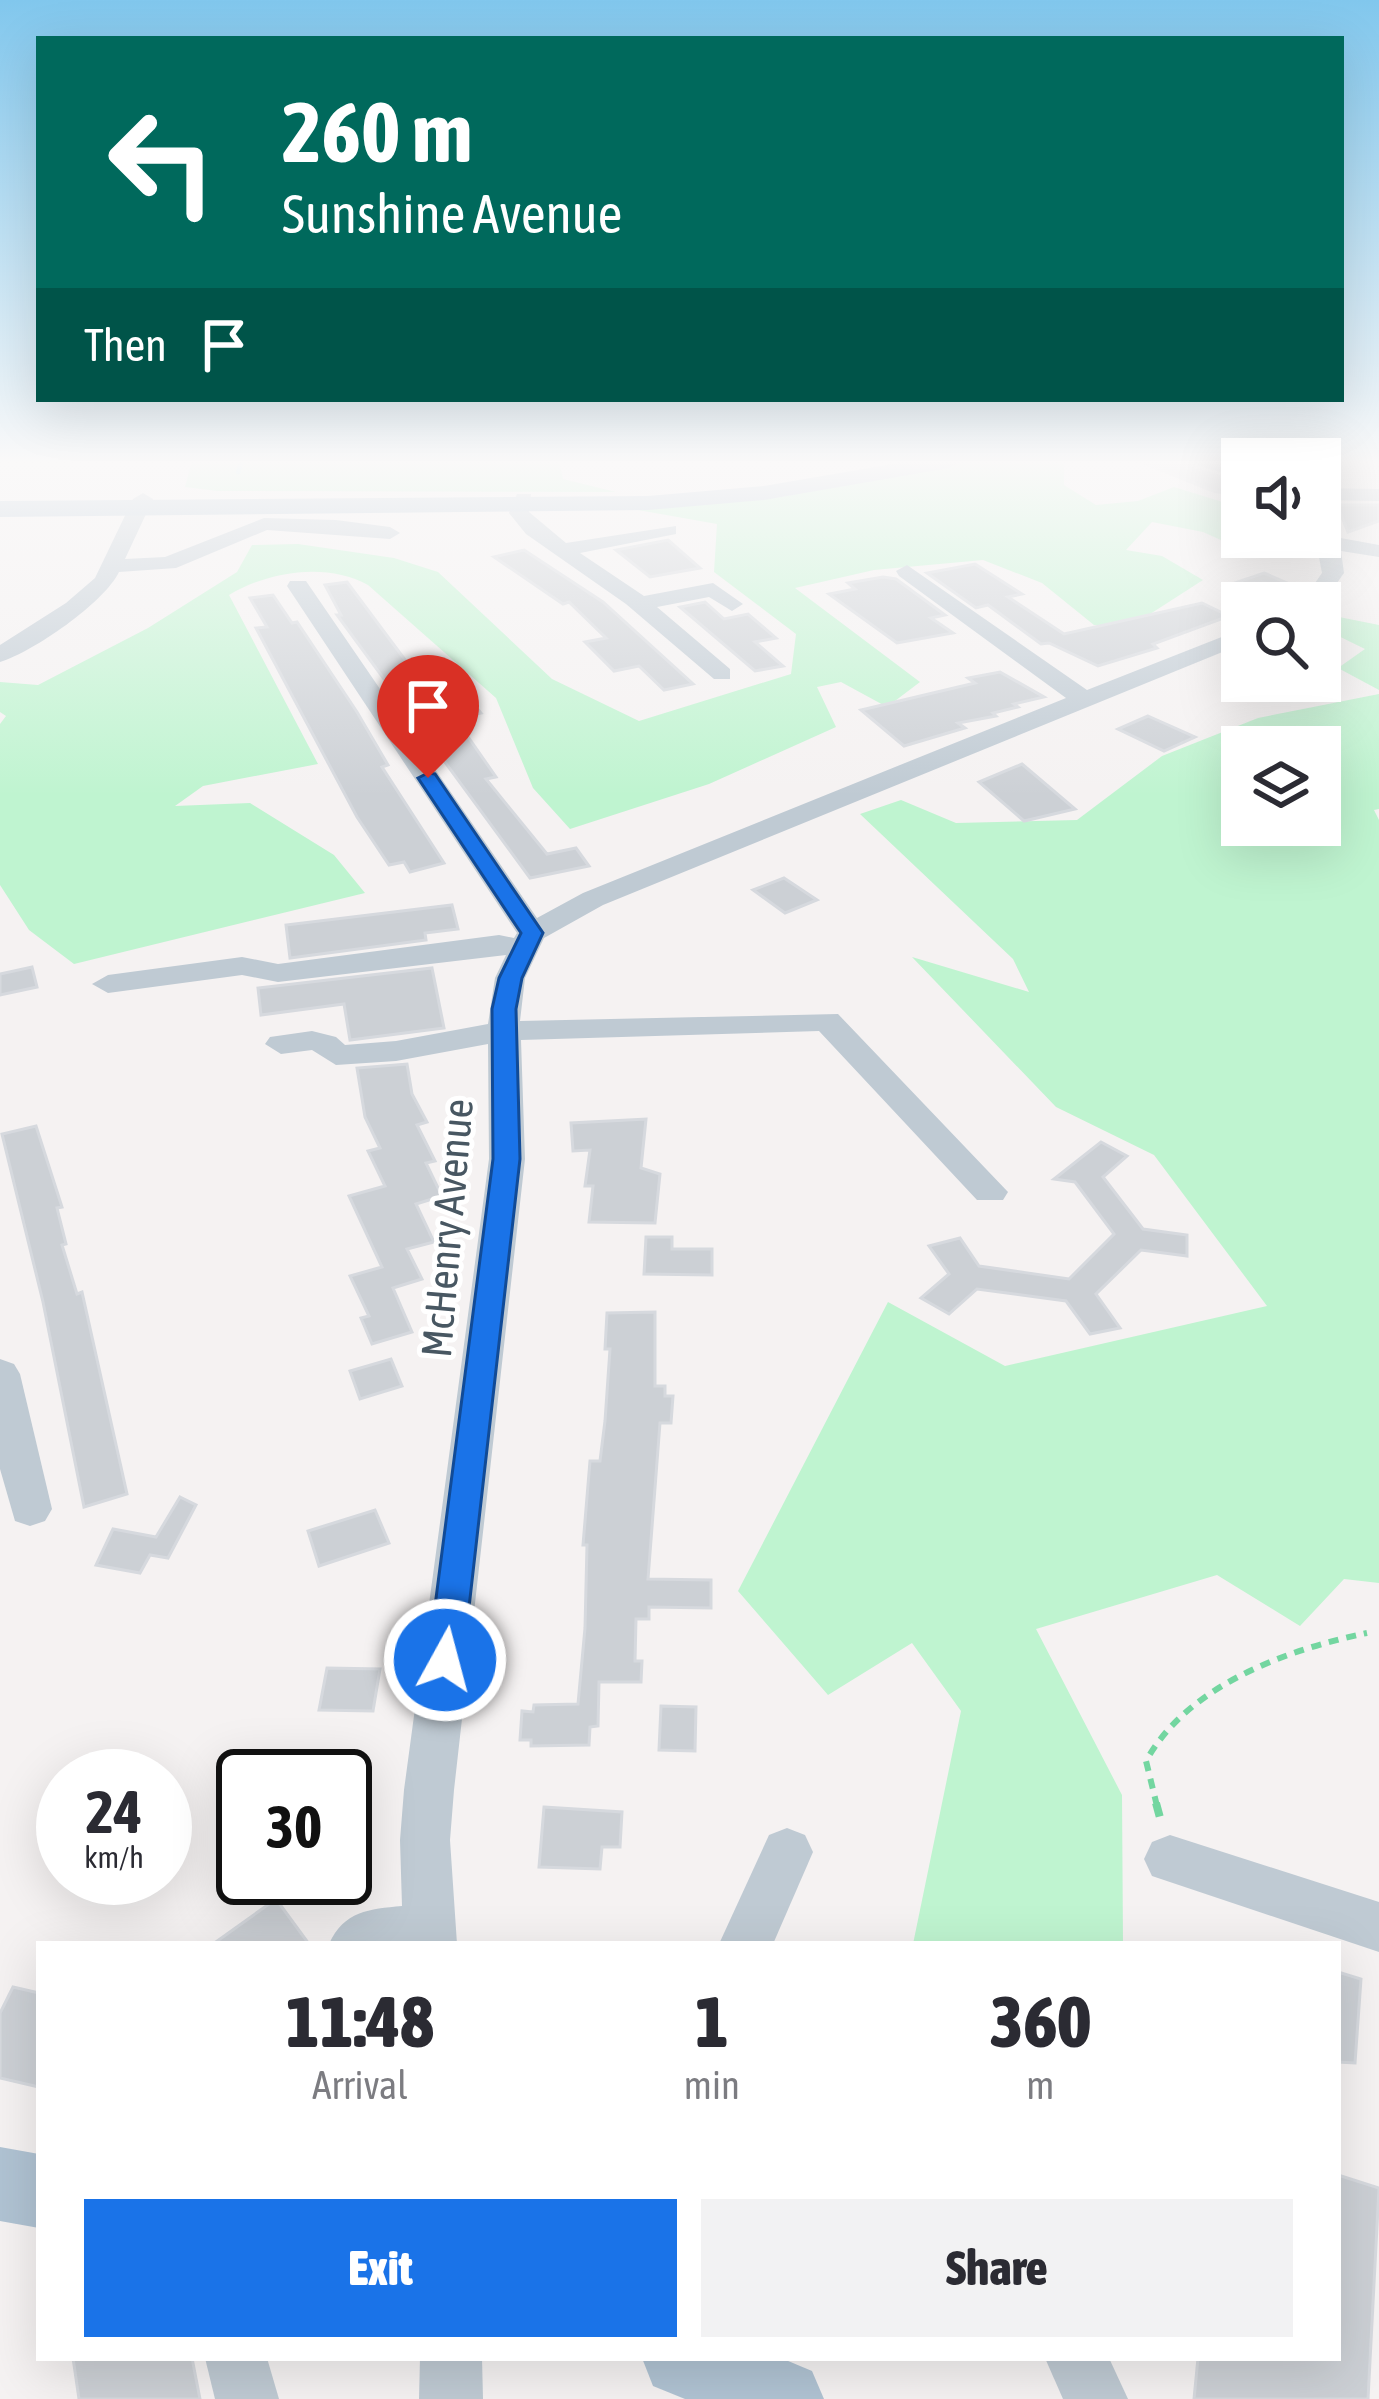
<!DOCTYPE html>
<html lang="en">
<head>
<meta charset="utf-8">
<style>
	:root { --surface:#fff; --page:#f2f2f3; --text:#2b2b33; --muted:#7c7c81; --accent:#1a73e8 }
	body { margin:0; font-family:"Asap Condensed",sans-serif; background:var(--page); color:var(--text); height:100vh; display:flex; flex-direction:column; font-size:45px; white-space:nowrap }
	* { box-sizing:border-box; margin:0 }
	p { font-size:39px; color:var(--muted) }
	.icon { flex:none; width:66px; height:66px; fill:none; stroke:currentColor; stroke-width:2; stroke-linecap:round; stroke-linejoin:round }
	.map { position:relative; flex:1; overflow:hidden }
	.drawer { position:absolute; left:36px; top:1941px; width:1305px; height:420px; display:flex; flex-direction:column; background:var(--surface); border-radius:0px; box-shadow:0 12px 48px #0002 }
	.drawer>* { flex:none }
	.top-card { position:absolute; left:36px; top:36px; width:1308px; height:366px; border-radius:0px; box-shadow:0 12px 48px #0002; background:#00695c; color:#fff; overflow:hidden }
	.buttons { position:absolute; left:1221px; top:438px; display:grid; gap:24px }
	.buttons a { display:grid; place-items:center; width:120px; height:120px; border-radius:0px; background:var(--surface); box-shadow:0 12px 48px #0002; font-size:60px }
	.speed { position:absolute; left:36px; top:1749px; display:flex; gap:24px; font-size:60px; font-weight:700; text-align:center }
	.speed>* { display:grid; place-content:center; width:156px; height:156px; border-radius:50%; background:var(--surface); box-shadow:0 12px 48px #0002; line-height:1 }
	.speed small { font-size:30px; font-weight:400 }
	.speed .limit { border:6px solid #111; border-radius:18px; background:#fff; color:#111 }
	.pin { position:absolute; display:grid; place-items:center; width:102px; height:102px; color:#fff; margin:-123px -51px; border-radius:50% 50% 50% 0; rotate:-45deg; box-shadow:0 0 12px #0007 }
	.pin .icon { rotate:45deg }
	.me { position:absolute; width:132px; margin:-66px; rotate:7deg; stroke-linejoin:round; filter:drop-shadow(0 0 9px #0008) }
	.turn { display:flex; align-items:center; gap:42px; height:252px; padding:0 48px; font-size:54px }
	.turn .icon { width:156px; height:156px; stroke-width:2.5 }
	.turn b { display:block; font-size:84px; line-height:102px }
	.then { display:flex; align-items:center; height:114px; padding:0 48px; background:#0003; gap:24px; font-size:45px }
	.eta { display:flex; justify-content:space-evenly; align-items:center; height:204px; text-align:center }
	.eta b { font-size:72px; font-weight:800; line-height:84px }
	.cta { display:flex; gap:24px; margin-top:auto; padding:24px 48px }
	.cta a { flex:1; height:138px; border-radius:0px; background:var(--accent); color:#fff; font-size:48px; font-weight:800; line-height:138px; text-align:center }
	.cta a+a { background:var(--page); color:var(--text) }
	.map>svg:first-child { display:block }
	.green { fill:#bff4d0; fill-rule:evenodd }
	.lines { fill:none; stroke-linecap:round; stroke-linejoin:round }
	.stream { stroke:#88e4f5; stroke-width:4.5 }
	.building { fill:#ccd0d5; stroke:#d6d9de; stroke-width:3 }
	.path-far1 { stroke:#73d6a0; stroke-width:6; stroke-dasharray:10 8; stroke-linecap:butt }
	.path { stroke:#73d6a0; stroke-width:8; stroke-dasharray:14 9; stroke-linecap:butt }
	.minor { fill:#bfcad3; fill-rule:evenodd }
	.major { fill:#b0c3d3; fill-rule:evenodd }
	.route { fill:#1a73e8; stroke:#114b97; stroke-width:3 }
	.labels { text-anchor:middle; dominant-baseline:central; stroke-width:10; stroke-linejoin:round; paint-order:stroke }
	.street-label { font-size:42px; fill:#485762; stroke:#fff }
</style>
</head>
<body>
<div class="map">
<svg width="1379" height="2399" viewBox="0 0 1379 2399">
	<rect width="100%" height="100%" fill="#f5f2f2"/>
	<!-- green -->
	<g class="green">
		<path d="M192,461H559L563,479L616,492L217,491L185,487Z"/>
		<path d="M969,461H1064V485L1096,505L1138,501L1174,487L1242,508V534L1232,545L1203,532L1152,522L1126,550L1162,556L1203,580L1133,625H1094L1042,583L983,560L874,570L795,588L920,682L887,707L841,682L817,687L836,727L709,784L570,829L533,788L496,698L368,585C327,562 269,571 229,595L318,764L203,786L175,806L250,803L334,855L365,893L74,964L29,930L0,885V724L6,716L0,712V682L38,685L148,628L237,572L252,545L298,544L394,558L438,572L552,679L639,721L791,674L796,634L714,572L717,524L638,510L781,497Z"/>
		<path d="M1334,616L1379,625V690L1338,668L1365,649L1320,627V621Z"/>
		<path d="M1379,694V809L1374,810L1379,820V1583L1344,1579L1300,1626L1217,1575L1036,1629L1122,1795L1123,1944H913L961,1711L912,1643L828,1695L738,1591L888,1302L1005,1366L1267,1306L1154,1155L1056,1107L912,957L1029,992L1013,959L860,814L901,800L956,823L1077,820L1162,756L1258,718ZM1320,747V825H1242V747Z"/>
	</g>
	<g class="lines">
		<!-- stream -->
		<path class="stream" d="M238,472L242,461"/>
	</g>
	<!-- building -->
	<g class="building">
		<path d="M1139,461H1191L1196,469L1242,483V496L1213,491Z"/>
		<path d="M1337,505H1379V521L1348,532Z"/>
		<path d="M668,540L700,568L650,577L616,550Z"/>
		<path d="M524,550L603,602L693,684L664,690L639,666L614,671L585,642L606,638L569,602L563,604L494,557Z"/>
		<path d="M975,564L1022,594L1008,597L1064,634L1202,603L1229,616L1153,644L1157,648L1098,666L1049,643L1041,644L988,605L976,608L927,573Z"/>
		<path d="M1264,573L1301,589L1271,599L1235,583Z"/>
		<path d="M883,577L896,579L945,615L931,618L953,633L897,643L829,594L855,589L848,583Z"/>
		<path d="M347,582L420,680L448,675L481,713L455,718L496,777L486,779L547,854L576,848L589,866L530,878L337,615H341L325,585Z"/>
		<path d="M273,595L292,623L297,622L357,712L388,765L382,767L444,863L410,872L404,862L389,865L357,817L256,628L267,627L250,598Z"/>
		<path d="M705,602L724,619L748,614L776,638L755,642L783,666L755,671L680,607Z"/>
		<path d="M1000,672L1044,697L1014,704L1018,707L993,713L996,716L958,723L965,728L904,746L861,710L975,683L968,678Z"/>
		<path d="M1148,716L1195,737L1164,751L1118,729Z"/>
		<path d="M1022,764L1075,809L1024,821L979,782Z"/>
		<path d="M784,878L817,900L785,913L753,890Z"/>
		<path d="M452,905L458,929L425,933L426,940L290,958L286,925Z"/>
		<path d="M32,967L37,987L0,995V974Z"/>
		<path d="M432,968L444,1028L350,1040L344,1004L261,1015L258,988Z"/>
		<path d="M407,1064L412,1094L427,1122L417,1125L435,1161L426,1163L442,1196L416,1204L434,1242L407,1249L422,1279L393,1288L412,1332L372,1344L361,1318L369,1316L350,1276L382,1267L349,1196L385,1186L368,1151L380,1148L365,1117L357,1068Z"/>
		<path d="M646,1119L641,1168L660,1174L655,1223L589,1222L593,1186H585L590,1150L573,1151L571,1123Z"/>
		<path d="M36,1126L62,1207L57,1208L66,1244L62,1245L77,1294L82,1292L127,1494L84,1507L43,1302L2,1134Z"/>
		<path d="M1101,1142L1127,1156L1103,1177L1143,1229L1187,1235V1256L1141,1250L1096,1294L1120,1328L1090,1334L1066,1301L977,1289L949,1314L921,1298L949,1274L929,1246L960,1238L979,1266L1069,1279L1114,1234L1075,1182L1054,1179Z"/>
		<path d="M646,1237H672V1249H712V1275L644,1274Z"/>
		<path d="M655,1312V1386H665V1396H673L671,1423H660L648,1579L711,1580V1608L649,1607V1619H636L635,1661H642L641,1682H599L598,1726L590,1727L589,1745L531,1746V1740H520L522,1711L533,1712L534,1705L578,1704L585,1628L587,1545H583L590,1461H600L605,1421L610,1349H605L607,1313Z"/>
		<path d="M391,1359L402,1386L360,1399L350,1371Z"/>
		<path d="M180,1497L196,1505L168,1558L150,1555L140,1573L96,1565L113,1529L156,1537Z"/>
		<path d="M375,1510L389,1543L319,1566L308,1531Z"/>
		<path d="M327,1668L380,1669L373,1711L319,1710Z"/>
		<path d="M661,1706L696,1707L695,1751L659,1750Z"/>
		<path d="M318,1753H362L359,1771H368L359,1841L345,1840V1776H315Z"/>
		<path d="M544,1807L622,1812L620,1847H602L600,1869L539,1867Z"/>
		<path d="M276,1899L309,1944H213Z"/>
		<path d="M1338,1972L1361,1979L1355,2063L1338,2062Z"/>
		<path d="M13,1987L39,1993V2087L0,2078V2013Z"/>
		<path d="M1338,2175L1379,2188L1368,2399H1194L1198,2358H1338Z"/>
		<path d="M73,2358H192L200,2399H79Z"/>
	</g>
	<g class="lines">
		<!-- path-far1 -->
		<path class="path-far1" d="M1157,1806L1146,1761C1188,1685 1286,1650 1367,1633"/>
		<!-- path -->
		<path class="path" d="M1156,1803L1162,1825"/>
		<!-- minor -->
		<g class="minor">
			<path d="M1195,461L1242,467V479L1197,465Z"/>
			<path d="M1320,488L1379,489V501L1320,500Z"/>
			<path d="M143,493L153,499L125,559L165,557L264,518L336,520L390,527L400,533L390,539L267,530L176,568L119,572C104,603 33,652 0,662V645L66,603L95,578L133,499Z"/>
			<path d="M517,494H531L529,512L566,543L676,526V534L580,553L644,596L713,583L743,604L732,611L709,597L657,607L730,669V679H714L626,604L526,534L509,513Z"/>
			<path d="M1320,520L1327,522L1335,537L1379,545V557L1341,551L1344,573L1320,607V603H1301L1322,573L1315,537H1320Z"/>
			<path d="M907,565L1087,690L1242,629V644L603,905L544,938L525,978L520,1021L838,1014L1008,1192L1003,1200H977L819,1031L521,1040L525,1159L454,1790L450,1840L457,1944H329C344,1911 369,1909 402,1906L400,1840L404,1790L489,1159L488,1044L396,1061L336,1065L312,1050L281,1054L265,1044L270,1037L312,1031L336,1037L345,1045L396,1041L488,1024L495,978L506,955L278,982L242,975L108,993L92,984L108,975L242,957L278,964L499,935L514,938L517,933L287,586L290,581H306L537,918L583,893L1066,698L899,576L896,571Z"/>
			<path d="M0,1359L14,1364L20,1374L52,1509L45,1521L30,1526L15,1521L0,1469Z"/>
			<path d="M787,1828L805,1835L813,1852L773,1944H719L769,1835Z"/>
			<path d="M1170,1835L1379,1902V1952L1152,1876L1144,1859L1152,1842Z"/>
			<path d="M205,2358H267L279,2399H215Z"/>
			<path d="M420,2358H482L483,2399H419Z"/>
			<path d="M1045,2358H1109L1128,2399H1063Z"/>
		</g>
		<!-- major -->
		<g class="major">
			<path d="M910,461H961L949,468L764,500L648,510L0,517V501L648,496L764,486Z"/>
			<path d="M0,2147L39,2154V2228L0,2221Z"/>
			<path d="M642,2358H781L812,2371L824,2399H685L653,2386Z"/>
		</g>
	</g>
	<!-- sky -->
	<linearGradient id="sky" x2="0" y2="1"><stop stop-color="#81c7ed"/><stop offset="0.58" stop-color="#faf9f9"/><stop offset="1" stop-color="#faf9f9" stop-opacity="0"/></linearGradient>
	<rect width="1379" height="796" fill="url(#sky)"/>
	<!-- route -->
	<path class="route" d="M428,773L435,774L543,933L522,978L516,1009L520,1159L463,1660L458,1670L445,1675L433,1670L428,1660L493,1159L492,1009L499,978L521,933L418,778Z"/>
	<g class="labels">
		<!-- street labels -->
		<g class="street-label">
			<text transform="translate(447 1228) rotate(-85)">McHenry Avenue</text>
		</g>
	</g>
</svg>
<div class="buttons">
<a><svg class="icon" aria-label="sound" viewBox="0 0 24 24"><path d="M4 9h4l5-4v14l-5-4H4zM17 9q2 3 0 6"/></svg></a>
<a><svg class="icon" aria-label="search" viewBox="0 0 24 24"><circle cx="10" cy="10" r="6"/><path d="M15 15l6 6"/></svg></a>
<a><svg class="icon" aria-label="layers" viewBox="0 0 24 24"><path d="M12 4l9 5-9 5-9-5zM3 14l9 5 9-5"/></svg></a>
</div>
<div class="speed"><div>24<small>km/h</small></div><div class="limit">30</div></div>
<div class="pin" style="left:428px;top:778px;background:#d93025"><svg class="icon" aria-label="arrive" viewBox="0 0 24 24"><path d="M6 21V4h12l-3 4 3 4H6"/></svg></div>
<svg class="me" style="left:445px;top:1660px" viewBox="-20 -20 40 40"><circle r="17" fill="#1a73e8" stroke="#fff" stroke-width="3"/><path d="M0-11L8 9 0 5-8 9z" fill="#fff"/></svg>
<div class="top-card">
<div class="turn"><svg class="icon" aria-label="left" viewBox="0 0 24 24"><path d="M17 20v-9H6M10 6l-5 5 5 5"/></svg><div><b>260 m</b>Sunshine Avenue</div></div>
<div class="then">Then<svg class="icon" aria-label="arrive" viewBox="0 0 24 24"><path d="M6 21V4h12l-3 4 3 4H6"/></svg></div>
</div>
<section class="drawer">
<div class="eta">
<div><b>11:48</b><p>Arrival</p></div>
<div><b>1</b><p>min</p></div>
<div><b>360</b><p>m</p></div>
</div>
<div class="cta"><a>Exit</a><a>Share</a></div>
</section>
</div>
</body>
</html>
